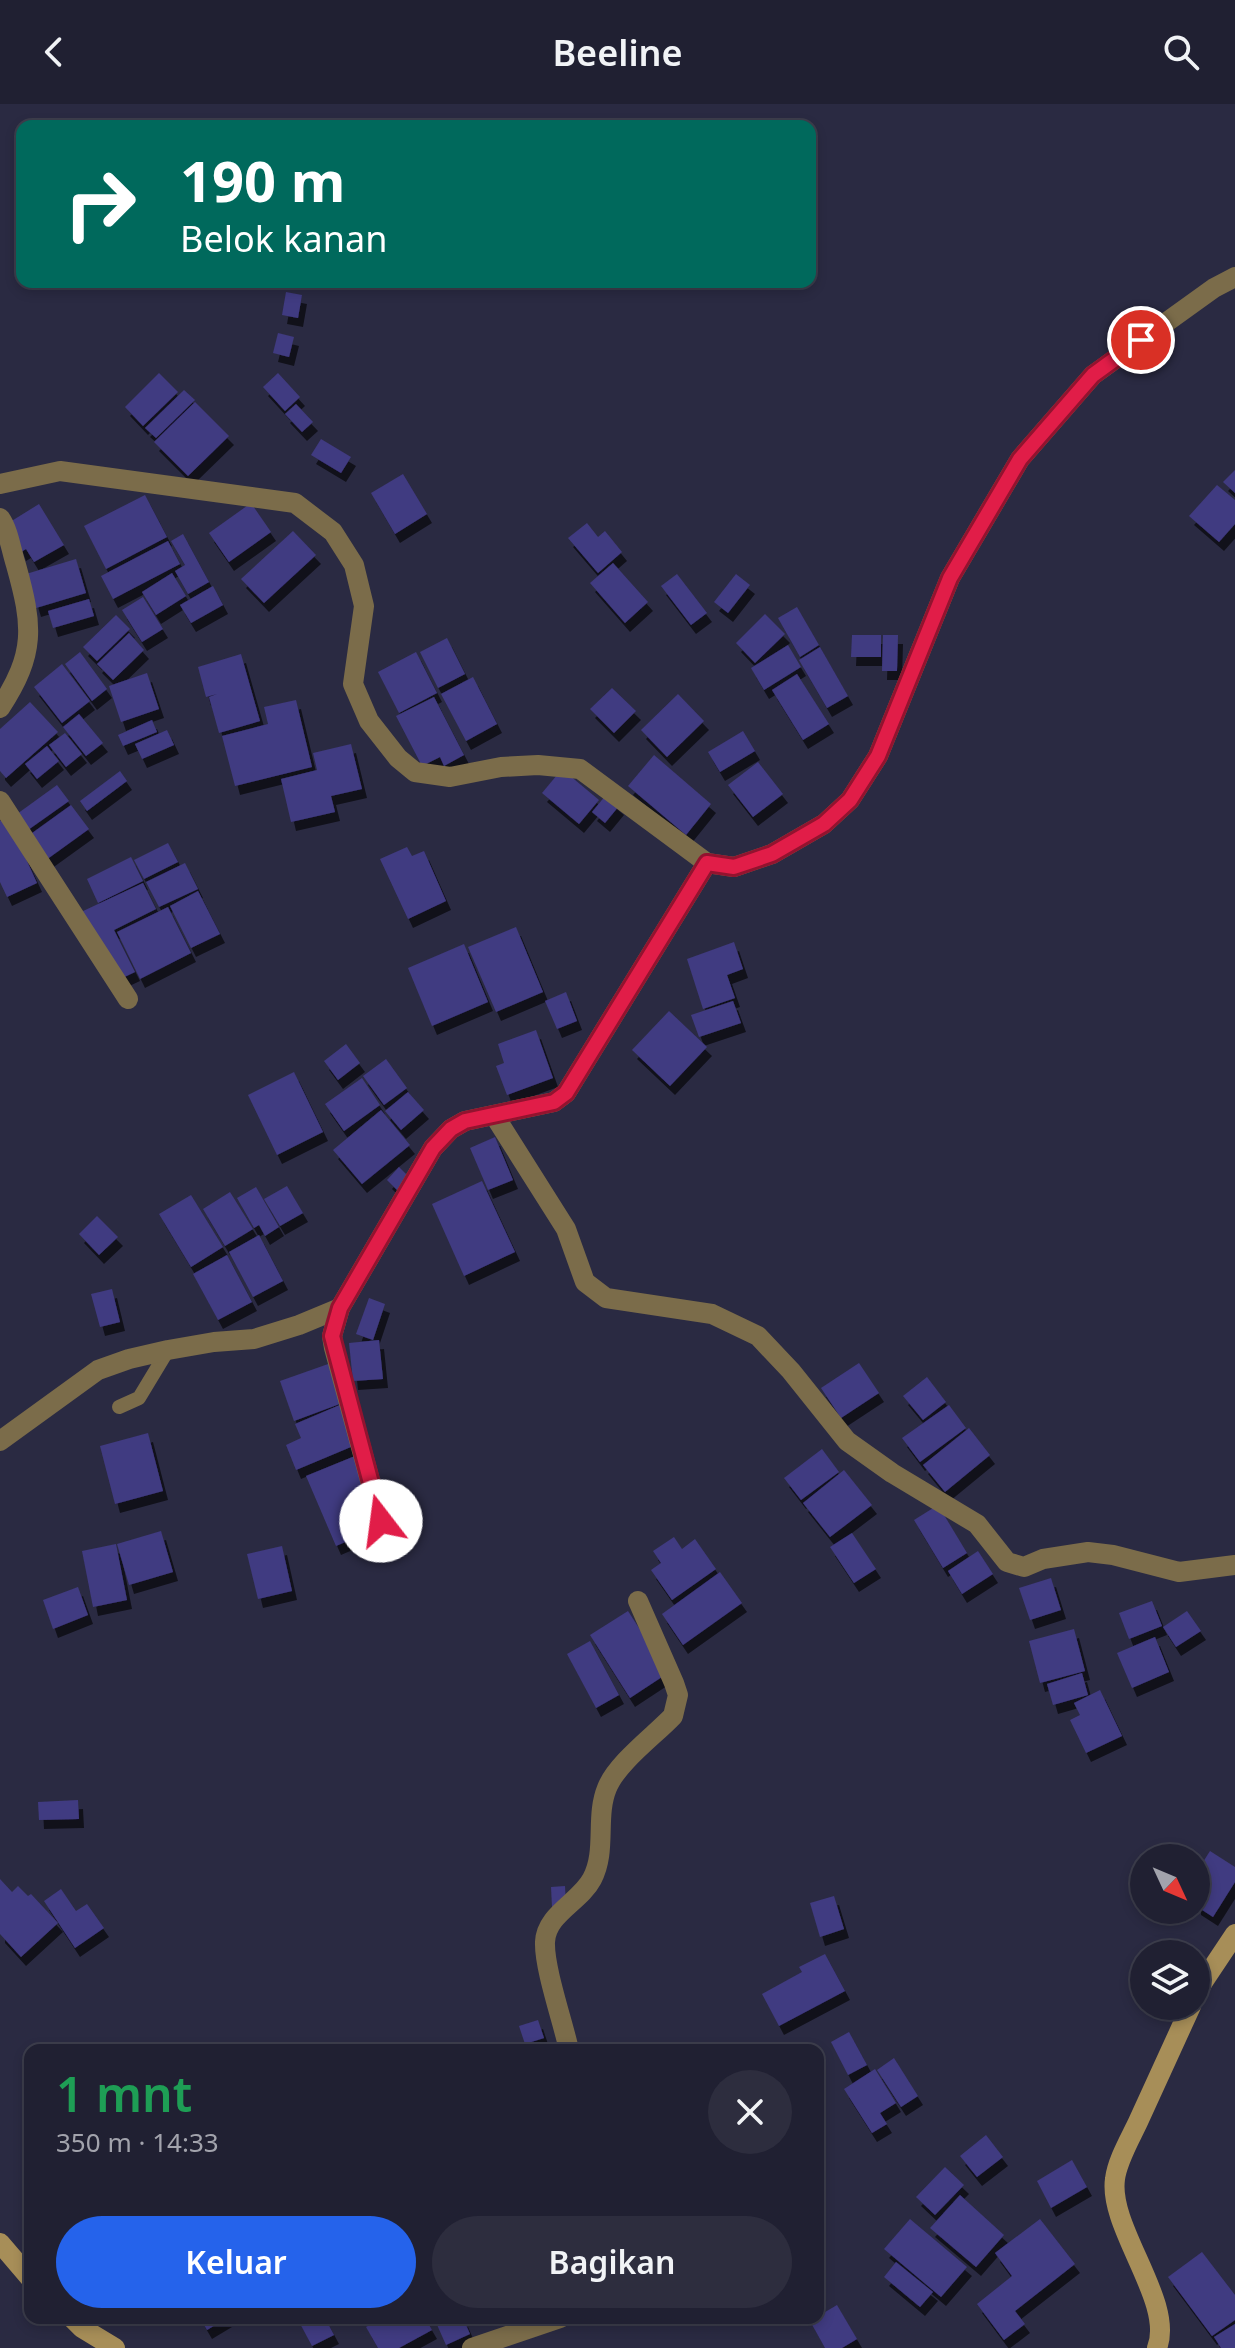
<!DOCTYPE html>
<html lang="id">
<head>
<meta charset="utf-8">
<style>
	:root { --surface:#202032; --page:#2d2d3e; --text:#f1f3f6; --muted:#a2a3ac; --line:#3d3e4d; --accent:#2563eb }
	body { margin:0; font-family:"Noto Sans",sans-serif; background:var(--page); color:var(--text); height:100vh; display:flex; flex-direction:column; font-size:30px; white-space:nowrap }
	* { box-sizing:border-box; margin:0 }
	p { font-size:26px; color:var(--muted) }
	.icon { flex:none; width:44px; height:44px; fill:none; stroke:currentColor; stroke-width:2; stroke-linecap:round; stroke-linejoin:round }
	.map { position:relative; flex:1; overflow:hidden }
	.panel { position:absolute; left:24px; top:1940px; width:800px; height:280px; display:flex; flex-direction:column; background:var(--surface); border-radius:16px; box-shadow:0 4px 12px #0003,0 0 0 2px var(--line) }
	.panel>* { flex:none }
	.banner { position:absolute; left:16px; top:16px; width:800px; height:168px; border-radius:16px; box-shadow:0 4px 12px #0003,0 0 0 2px var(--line); background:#00695c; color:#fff; overflow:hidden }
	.needle { width:52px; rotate:134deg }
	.tools { position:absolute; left:1130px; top:1740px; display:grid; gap:16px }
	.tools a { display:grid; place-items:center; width:80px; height:80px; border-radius:50%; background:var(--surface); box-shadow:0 4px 12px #0003,0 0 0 2px var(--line); font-size:40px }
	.pin { position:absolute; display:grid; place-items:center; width:68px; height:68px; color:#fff; margin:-34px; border:4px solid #fff; border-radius:50%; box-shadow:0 2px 8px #0007 }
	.me { position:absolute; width:88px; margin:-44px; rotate:345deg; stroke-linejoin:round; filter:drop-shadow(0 0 6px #0008) }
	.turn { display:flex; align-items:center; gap:28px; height:168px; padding:0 32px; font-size:36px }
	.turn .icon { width:104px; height:104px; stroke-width:2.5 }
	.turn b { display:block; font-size:56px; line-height:68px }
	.round { display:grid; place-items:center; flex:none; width:84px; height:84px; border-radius:42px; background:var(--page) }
	.headline { display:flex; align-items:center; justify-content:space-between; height:136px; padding:0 32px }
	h1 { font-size:48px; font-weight:600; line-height:60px; color:#1e9e55 }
	.action { display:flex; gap:16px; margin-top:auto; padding:16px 32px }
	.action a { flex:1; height:92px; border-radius:48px; background:var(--accent); color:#fff; font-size:32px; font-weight:600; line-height:92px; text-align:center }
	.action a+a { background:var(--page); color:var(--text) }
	header { display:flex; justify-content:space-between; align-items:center; height:104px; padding:0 32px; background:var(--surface); font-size:36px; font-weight:600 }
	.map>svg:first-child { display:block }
	.building { fill:#403a81; filter:url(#shadow) }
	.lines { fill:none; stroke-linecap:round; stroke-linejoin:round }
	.lane { stroke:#7b6c4a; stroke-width:14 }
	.street { stroke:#7b6c4a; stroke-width:20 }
	.secondary { stroke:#a78e58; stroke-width:20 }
	.route-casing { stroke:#92132f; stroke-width:20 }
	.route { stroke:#e11d48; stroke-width:14 }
</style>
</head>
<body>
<header><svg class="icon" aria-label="back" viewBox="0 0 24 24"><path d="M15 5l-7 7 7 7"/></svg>Beeline<svg class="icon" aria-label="search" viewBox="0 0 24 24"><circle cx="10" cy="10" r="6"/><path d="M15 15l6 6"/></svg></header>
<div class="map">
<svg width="1235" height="2244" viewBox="0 0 1235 2244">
	<defs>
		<filter id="shadow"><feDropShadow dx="5" dy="9" stdDeviation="0" flood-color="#0009"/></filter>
	</defs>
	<rect width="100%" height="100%" fill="#2a2a42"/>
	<!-- building -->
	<g class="building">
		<path d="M286,188L302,191L298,214L282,211Z"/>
		<path d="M278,229L294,233L289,253L273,249Z"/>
		<path d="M159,269L178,288L143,322L125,303Z"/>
		<path d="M278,269L300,293L285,307L263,283Z"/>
		<path d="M184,286L195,296L156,334L145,324Z"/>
		<path d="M195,298L229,332L188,372L154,338Z"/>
		<path d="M296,300L313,318L302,328L285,310Z"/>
		<path d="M321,335L351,353L341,369L311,351Z"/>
		<path d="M1235,366V389L1223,378Z"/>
		<path d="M403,370L427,410L395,430L371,389Z"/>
		<path d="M1217,381L1235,396V420L1219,438L1189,412Z"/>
		<path d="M145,391L167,433L106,465L84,422Z"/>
		<path d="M251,399L271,428L229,458L209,429Z"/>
		<path d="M39,400L64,441L34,458L26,445L21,448L10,418Z"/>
		<path d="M587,419L598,433L605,427L622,448L598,469L568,434Z"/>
		<path d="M293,427L316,451L264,499L241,475Z"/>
		<path d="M183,430L209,478L188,490L175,467L185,461L171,437Z"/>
		<path d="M168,437L180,460L113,495L101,472Z"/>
		<path d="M76,455L86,489L36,504L26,470Z"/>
		<path d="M613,459L648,498L625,519L590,479Z"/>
		<path d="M172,469L186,492L156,511L142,488Z"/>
		<path d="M677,470L707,509L691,521L661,482Z"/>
		<path d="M736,470L750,481L728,509L714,498Z"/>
		<path d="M213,482L223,501L191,519L180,501Z"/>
		<path d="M143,493L163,525L142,538L122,506Z"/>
		<path d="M89,495L94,512L53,524L48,507Z"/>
		<path d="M797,503L819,541L800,553L778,514Z"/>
		<path d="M765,510L785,530L755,559L736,539Z"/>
		<path d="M116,511L130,525L97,557L83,543Z"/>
		<path d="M129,529L144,546L113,576L97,560Z"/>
		<path d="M852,531H881V553H851Z"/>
		<path d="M883,531H898L897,567H882Z"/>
		<path d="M447,534L465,570L438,584L420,548Z"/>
		<path d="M788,541L801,563L764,586L751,564Z"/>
		<path d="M820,543L848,592L827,604L799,556Z"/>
		<path d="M80,548L107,585L92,597L65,560Z"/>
		<path d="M416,548L437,589L399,609L378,568Z"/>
		<path d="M241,550L260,617L219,629L209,593L217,590L206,593L198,563Z"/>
		<path d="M62,560L90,597L62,619L34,583Z"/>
		<path d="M147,569L159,605L121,618L109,582Z"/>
		<path d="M797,570L829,620L803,636L772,586Z"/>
		<path d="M473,573L497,620L466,637L441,590Z"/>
		<path d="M612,584L636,607L614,629L590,605Z"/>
		<path d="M678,590L704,617L667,653L641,626Z"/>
		<path d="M434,593L464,651L444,662L440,653L422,662L396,612Z"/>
		<path d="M296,596L312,663L235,682L222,632L268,620L264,603Z"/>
		<path d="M30,598L58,628L6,674L0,667V625Z"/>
		<path d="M79,610L103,639L86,652L63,623Z"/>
		<path d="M152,616L157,628L123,642L118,631Z"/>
		<path d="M167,626L174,641L142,655L135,640Z"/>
		<path d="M743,627L755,647L720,668L708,648Z"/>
		<path d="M65,629L82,650L66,663L49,641Z"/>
		<path d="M351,640L362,685L331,692L335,708L291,718L281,675L317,666L313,649Z"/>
		<path d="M47,642L59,657L37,675L25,660Z"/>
		<path d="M654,651L711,700L686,731L628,682Z"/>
		<path d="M758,658L783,690L753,713L728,681Z"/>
		<path d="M562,665L599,696L579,720L542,689Z"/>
		<path d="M120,667L127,677L87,707L80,697Z"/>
		<path d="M57,681L69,697L28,726L17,710Z"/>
		<path d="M606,691L619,702L605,719L592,708Z"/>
		<path d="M71,701L89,725L46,756L28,732Z"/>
		<path d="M7,713L37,779L7,793L0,778V717Z"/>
		<path d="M168,739L178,758L144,775L134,756Z"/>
		<path d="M407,743L412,752L424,747L446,797L408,815L380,755Z"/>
		<path d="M131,753L143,777L98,799L87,775Z"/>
		<path d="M185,759L198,785L159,803L146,778Z"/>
		<path d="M143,779L156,805L114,826L135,868L116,877L81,808Z"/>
		<path d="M198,787L220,830L191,844L170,802Z"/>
		<path d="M168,803L191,849L140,875L117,828Z"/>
		<path d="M516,823L543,888L496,908L468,843Z"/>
		<path d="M734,838L743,865L727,871L735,894L703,905L687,855Z"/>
		<path d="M464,840L488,898L432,922L408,864Z"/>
		<path d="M566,888L577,917L557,925L545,897Z"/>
		<path d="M733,897L741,919L699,933L691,911Z"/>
		<path d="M669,907L707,943L670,982L632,946Z"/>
		<path d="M536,926L553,974L507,991L496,962L504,959L498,940Z"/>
		<path d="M346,940L360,959L338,976L324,957Z"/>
		<path d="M386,955L407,984L384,1001L363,972Z"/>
		<path d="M294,968L323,1028L277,1051L248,991Z"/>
		<path d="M362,974L380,1001L344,1027L325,1000Z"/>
		<path d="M408,988L424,1006L401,1026L385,1007Z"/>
		<path d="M381,1006L410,1041L362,1080L333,1046Z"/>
		<path d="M495,1033L513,1076L488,1086L470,1044Z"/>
		<path d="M399,1063L410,1074L397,1086L387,1076Z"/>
		<path d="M482,1077L515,1148L464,1172L432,1100Z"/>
		<path d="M287,1082L303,1109L280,1122L264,1095Z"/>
		<path d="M256,1083L279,1123L265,1132L259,1121L254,1124L237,1094Z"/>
		<path d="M230,1088L253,1125L225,1142L203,1105Z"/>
		<path d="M191,1091L223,1143L191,1163L159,1110Z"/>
		<path d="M97,1112L118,1133L99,1151L79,1130Z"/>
		<path d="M259,1131L283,1177L253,1193L229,1148Z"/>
		<path d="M227,1151L252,1198L218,1216L193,1170Z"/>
		<path d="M112,1185L120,1218L100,1223L91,1190Z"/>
		<path d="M369,1194L385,1200L373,1236L356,1230Z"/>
		<path d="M379,1236L383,1275L353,1277L349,1239Z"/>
		<path d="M331,1259L345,1298L294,1317L280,1277Z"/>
		<path d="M859,1259L879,1289L841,1314L821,1284Z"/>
		<path d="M927,1273L946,1298L923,1316L903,1292Z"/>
		<path d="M342,1300L358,1340L296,1366L286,1341L301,1334L295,1320Z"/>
		<path d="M949,1301L966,1324L920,1358L902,1334Z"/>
		<path d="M969,1324L990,1351L945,1388L923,1361Z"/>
		<path d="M148,1329L163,1387L115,1400L100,1342Z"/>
		<path d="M822,1345L839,1368L801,1396L784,1374Z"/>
		<path d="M355,1352L374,1397L347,1409L357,1433L336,1442L306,1372Z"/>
		<path d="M844,1366L872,1401L830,1433L803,1399Z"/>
		<path d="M938,1401L967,1449L943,1464L914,1416Z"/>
		<path d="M161,1427L173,1468L129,1481L117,1440Z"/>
		<path d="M852,1429L876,1465L854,1479L830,1443Z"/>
		<path d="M674,1433L682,1445L695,1435L716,1465L672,1496L651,1466L661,1459L653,1447Z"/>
		<path d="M116,1440L127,1496L93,1503L82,1447Z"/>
		<path d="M282,1442L292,1487L258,1495L247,1450Z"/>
		<path d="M978,1447L993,1470L962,1490L948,1467Z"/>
		<path d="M720,1468L742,1499L683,1541L662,1510Z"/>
		<path d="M1051,1474L1061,1506L1030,1516L1019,1484Z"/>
		<path d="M78,1483L88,1511L53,1525L43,1496Z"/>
		<path d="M1152,1497L1162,1522L1129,1535L1119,1509Z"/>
		<path d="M628,1507L668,1569L630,1594L590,1531Z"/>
		<path d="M1187,1507L1201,1527L1176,1543L1163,1523Z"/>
		<path d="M1074,1525L1085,1567L1040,1579L1029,1537Z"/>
		<path d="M1155,1533L1169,1568L1132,1584L1117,1549Z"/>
		<path d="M590,1537L619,1591L596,1604L567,1550Z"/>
		<path d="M1082,1569L1088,1591L1053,1601L1047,1580Z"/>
		<path d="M1100,1586L1122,1632L1086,1649L1070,1616L1080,1611L1074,1599Z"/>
		<path d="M78,1696L79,1715L39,1716L38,1698Z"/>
		<path d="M1210,1747L1235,1763V1778L1213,1813L1196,1802V1769Z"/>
		<path d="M0,1775L12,1788L18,1782L28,1792L31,1790L58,1819L21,1853L0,1830Z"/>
		<path d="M565,1782L566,1802L552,1803L551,1783Z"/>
		<path d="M61,1785L76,1807L87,1800L104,1824L75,1844L44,1797Z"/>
		<path d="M834,1792L844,1825L820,1833L810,1799Z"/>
		<path d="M825,1850L845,1887L779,1922L762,1890L802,1868L799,1863Z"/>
		<path d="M538,1916L544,1934L525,1940L519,1922Z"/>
		<path d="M849,1928L867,1961L848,1971L831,1938Z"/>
		<path d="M894,1954L918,1992L901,2003L877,1966Z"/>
		<path d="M875,1965L896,1999L880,2009L887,2020L872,2029L844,1985Z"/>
		<path d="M986,2031L1003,2053L977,2073L960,2052Z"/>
		<path d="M1072,2056L1087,2083L1051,2104L1037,2077Z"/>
		<path d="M945,2063L964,2081L935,2111L916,2093Z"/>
		<path d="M960,2091L1004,2131L976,2163L930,2124Z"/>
		<path d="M910,2115L967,2163L941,2193L884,2145Z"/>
		<path d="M1040,2115L1075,2160L1015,2207L1025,2220L1004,2236L977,2200L1012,2172L995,2149Z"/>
		<path d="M1202,2148L1235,2191V2216L1212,2232L1168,2173Z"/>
		<path d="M896,2158L933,2188L920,2203L884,2173Z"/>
		<path d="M837,2201L857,2235L842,2244H825L810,2217Z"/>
		<path d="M200,2214H227L207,2226Z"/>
		<path d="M297,2214H325L334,2231L312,2242Z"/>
		<path d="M382,2214H425L432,2226L399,2244H378L366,2223Z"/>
		<path d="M434,2214H463L470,2230L446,2241Z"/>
		<path d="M1235,2220V2244H1221L1214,2233Z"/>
	</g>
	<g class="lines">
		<!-- lane -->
		<path class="lane" d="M119,1303L139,1294L168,1246"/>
		<!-- street -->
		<g class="street">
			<path d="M0,380L60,367L295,399L333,428L354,461L364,502L353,580L369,617L398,654L415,668L450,673L501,663L538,661L580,665L707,759L734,763L772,750L824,720L850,696L878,652L950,474L1020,355L1093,271L1214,184L1235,173"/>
			<path d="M0,414C9,427 11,446 16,461C33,522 36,549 0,604"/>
			<path d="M0,697L128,895"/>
			<path d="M494,1011L566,1125L585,1178L606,1194L712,1210L758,1232L791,1267L847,1337L892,1369L977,1420L1007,1458L1024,1463L1043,1455L1088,1448L1113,1451L1179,1468L1235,1461"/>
			<path d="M0,1337L98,1266L129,1255L168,1246L214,1238L254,1235L299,1221L340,1204"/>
			<path d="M381,1417L334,1244L332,1232L340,1204L433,1044L451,1025L465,1017L554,998L566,989L707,759"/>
			<path d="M569,1946C563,1918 544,1864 545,1838C546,1810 580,1798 592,1775C607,1747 595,1713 607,1684C617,1659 654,1632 673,1612L678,1591L674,1579L638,1497"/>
			<path d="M472,2244L560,2214"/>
		</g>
		<!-- secondary -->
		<g class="secondary">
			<path d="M1196,1892L1203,1878L1235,1830"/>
			<path d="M0,2139L30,2174"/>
			<path d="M72,2214L82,2224L115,2244"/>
			<path d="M1157,2244C1175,2198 1108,2124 1115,2075C1117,2057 1130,2035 1138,2018C1155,1980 1173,1941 1191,1902"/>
		</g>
	</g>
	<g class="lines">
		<!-- route casing -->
		<g class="route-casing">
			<path id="route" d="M381,1417L332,1232L340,1204L433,1044L451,1025L465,1017L554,998L566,989L707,759L734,763L772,750L824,720L850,696L878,652L950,474L1020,355L1093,271L1141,236"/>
		</g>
		<!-- route -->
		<use href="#route" class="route"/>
	</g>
</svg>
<div class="tools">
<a><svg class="needle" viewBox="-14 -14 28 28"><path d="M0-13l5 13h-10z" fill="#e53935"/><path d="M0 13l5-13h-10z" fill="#a2a3ac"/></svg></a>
<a><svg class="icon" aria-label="layers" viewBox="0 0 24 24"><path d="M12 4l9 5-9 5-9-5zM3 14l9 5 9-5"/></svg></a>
</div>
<div class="pin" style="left:1141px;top:236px;background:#d93025"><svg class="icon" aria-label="arrive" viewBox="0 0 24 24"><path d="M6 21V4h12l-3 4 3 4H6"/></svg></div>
<svg class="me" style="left:381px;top:1417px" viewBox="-20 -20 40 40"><circle r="19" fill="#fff"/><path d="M0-13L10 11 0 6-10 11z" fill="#e11d48"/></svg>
<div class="banner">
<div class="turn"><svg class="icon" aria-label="right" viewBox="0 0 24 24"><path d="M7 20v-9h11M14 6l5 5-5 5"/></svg><div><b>190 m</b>Belok kanan</div></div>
</div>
<section class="panel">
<div class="headline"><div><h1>1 mnt</h1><p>350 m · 14:33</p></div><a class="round"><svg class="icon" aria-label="close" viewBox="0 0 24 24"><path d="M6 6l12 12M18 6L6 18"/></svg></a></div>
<div class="action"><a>Keluar</a><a>Bagikan</a></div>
</section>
</div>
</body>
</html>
